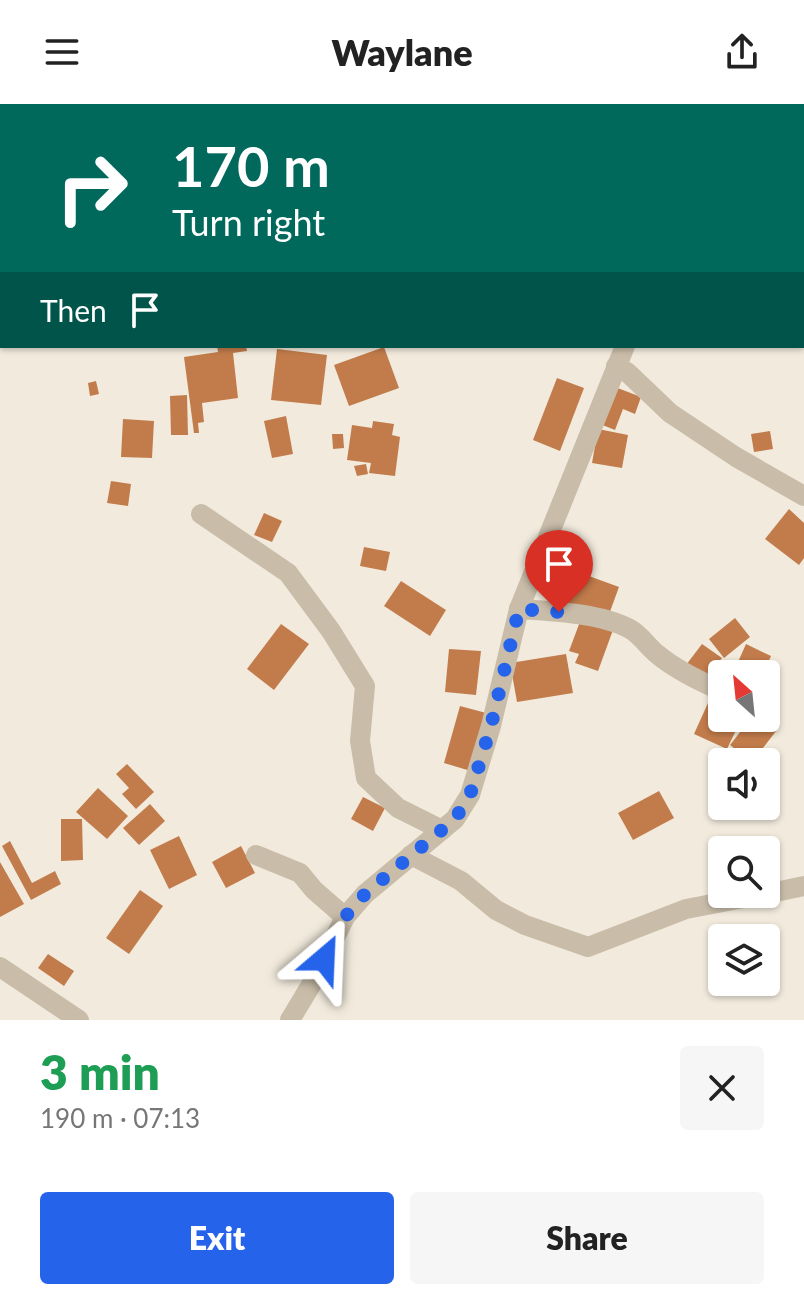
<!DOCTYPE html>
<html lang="en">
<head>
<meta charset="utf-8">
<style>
	:root { --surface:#fff; --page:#f6f6f6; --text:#222; --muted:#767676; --accent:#2563eb }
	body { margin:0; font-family:Lato,sans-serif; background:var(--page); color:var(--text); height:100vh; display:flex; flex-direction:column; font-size:30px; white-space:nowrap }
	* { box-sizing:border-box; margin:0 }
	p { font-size:26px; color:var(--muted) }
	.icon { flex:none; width:44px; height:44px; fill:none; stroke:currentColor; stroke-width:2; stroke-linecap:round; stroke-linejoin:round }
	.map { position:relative; height:916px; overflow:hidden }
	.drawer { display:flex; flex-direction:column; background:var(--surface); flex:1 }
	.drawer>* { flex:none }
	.guide { position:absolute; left:0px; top:0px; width:804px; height:244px; box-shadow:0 2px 6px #0004; background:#00695c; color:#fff; overflow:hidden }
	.needle { width:52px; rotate:333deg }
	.tools { position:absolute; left:708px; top:556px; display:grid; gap:16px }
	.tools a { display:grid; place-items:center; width:72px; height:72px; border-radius:8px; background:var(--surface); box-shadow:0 2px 6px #0004; font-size:40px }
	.pin { position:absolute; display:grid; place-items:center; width:68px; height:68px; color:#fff; margin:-82px -34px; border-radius:50% 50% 50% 0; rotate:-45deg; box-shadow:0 0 8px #0007 }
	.pin .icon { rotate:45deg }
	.me { position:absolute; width:88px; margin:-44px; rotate:26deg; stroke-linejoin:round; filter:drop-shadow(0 0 6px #0008) }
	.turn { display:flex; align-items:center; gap:28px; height:168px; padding:0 40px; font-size:36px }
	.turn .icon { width:104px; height:104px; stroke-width:2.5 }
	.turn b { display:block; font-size:56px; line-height:68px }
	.then { display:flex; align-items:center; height:76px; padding:0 40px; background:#0003; gap:16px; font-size:30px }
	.round { display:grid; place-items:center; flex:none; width:84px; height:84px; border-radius:8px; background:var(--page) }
	.head { display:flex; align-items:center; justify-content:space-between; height:136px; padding:0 40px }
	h1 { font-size:48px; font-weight:800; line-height:60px; color:#1e9e55 }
	.button { display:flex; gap:16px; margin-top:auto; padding:16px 40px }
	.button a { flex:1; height:92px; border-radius:8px; background:var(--accent); color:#fff; font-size:32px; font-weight:800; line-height:92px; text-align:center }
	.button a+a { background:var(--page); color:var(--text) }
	header { display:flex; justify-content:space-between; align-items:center; height:104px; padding:0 40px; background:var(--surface); font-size:36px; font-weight:800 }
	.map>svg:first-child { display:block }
	.building { fill:#c27c4b }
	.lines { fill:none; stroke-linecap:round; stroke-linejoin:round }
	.minor { stroke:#c9bda9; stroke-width:20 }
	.route { stroke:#2563eb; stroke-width:14; stroke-dasharray:0 25.2 }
</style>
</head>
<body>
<header><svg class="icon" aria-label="menu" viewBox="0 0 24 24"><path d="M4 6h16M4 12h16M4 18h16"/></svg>Waylane<svg class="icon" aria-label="share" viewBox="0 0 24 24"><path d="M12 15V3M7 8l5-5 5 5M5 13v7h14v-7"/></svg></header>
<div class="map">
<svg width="804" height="916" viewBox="0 0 804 916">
	<rect width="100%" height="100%" fill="#f2ebdd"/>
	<!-- building -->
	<g class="building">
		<path d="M217,242H246L247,247L233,249L238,294L202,299L204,318L198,319L199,329H194L184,253L218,248Z"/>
		<path d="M384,243L399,284L349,302L334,261Z"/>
		<path d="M277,245L327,251L321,301L271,296Z"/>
		<path d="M557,274L584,284L560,347L533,336Z"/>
		<path d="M96,277L99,290L90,292L88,279Z"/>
		<path d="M615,283L641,293L635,310L623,305L615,326L600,320Z"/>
		<path d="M187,291L188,331H171L170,292Z"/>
		<path d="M286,312L293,350L272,354L264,317Z"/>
		<path d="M123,315L154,317L152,354L121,353Z"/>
		<path d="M373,317L394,320L392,331L400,333L395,372L369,369L371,359L347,356L352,321L372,324Z"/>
		<path d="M598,325L628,331L622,364L592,359Z"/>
		<path d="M770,327L773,345L754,348L751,330Z"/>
		<path d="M332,330H343L344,344L333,345Z"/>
		<path d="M366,360L368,370L357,372L354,362Z"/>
		<path d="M111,377L131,380L128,402L107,399Z"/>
		<path d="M789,405L804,419V454L799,461L765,435Z"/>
		<path d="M264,409L282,417L272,438L254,431Z"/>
		<path d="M364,443L390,448L386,467L360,462Z"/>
		<path d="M578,468L619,483L608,513L567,499Z"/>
		<path d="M401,477L446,506L430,532L384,502Z"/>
		<path d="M735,514L750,533L724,554L709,535Z"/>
		<path d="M581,515L613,526L598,567L575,559L579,550L569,547Z"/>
		<path d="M281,520L309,540L274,586L247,565Z"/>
		<path d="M702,540L722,554L706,576L686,561Z"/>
		<path d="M746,540L771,552L763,570H725L728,564L734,567Z"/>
		<path d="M449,545L481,547L476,591L445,588Z"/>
		<path d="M566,550L573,589L517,598L510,559Z"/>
		<path d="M708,599L722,605L719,613L738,622L727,645L694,630Z"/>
		<path d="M460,602L490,610L474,668L444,659Z"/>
		<path d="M766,611L780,622L752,658L730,641L751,614H766Z"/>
		<path d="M127,660L154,688L136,705L122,690L129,684L116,670Z"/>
		<path d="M98,684L128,712L107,735L76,708Z"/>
		<path d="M659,687L674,714L633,736L618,709Z"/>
		<path d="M363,693L385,704L373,727L351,715Z"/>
		<path d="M150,700L165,717L139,741L123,724Z"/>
		<path d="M61,715H82L83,756L61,757Z"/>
		<path d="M179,732L197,771L169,785L150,746Z"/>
		<path d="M10,737L32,779L55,767L61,780L31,796L2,742Z"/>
		<path d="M241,742L255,769L226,784L212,758Z"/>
		<path d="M0,758L24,800L0,813Z"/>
		<path d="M140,786L163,802L129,850L106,834Z"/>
		<path d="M48,850L74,867L64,882L38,864Z"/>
	</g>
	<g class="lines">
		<!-- minor -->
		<g class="minor">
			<path d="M747,2L749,0"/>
			<path d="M0,163L2,164"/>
			<path d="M616,262L627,268L670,309L736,353L804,392"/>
			<path d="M201,410L288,469L331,527L365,582L360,637L366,674L398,704L442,726"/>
			<path d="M519,505C551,507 601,509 630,525C641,531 647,542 657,550C676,566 699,577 722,587"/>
			<path d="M256,751L300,769L314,786L345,813"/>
			<path d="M411,751L461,777L496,806L525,821L588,843L686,805L764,790"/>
			<path d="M766,790L804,782"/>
			<path d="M0,863L79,916"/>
			<path d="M290,916L314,876L345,813L365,790L455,715L470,691L491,622L519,505L625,242"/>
		</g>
	</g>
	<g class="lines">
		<!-- route -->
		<path class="route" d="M324,855L345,813L365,790L455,715L470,691L491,622L519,505L559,508"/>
	</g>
</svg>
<div class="tools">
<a><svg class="needle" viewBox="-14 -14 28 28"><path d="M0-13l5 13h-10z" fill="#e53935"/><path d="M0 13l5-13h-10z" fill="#767676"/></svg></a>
<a><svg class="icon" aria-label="sound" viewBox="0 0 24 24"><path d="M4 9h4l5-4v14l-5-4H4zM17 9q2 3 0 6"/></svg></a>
<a><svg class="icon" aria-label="search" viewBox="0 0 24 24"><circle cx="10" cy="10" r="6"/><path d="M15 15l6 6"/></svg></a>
<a><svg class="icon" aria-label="layers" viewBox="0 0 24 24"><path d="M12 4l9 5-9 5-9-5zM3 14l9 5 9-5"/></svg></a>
</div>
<div class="pin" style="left:559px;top:508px;background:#d93025"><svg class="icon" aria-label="arrive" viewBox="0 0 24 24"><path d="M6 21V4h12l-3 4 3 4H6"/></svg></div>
<svg class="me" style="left:324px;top:855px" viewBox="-20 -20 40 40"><path d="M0-17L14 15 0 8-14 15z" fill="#2563eb" stroke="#fff" stroke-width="4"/></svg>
<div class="guide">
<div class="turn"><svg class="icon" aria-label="right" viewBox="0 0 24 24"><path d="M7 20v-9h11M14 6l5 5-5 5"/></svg><div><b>170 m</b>Turn right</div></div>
<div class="then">Then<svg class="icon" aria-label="arrive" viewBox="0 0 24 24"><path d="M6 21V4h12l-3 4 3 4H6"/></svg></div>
</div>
</div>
<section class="drawer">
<div class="head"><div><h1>3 min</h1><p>190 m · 07:13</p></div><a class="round"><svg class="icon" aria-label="close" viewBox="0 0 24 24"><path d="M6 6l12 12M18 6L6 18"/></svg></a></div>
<div class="button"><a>Exit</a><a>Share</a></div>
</section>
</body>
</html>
